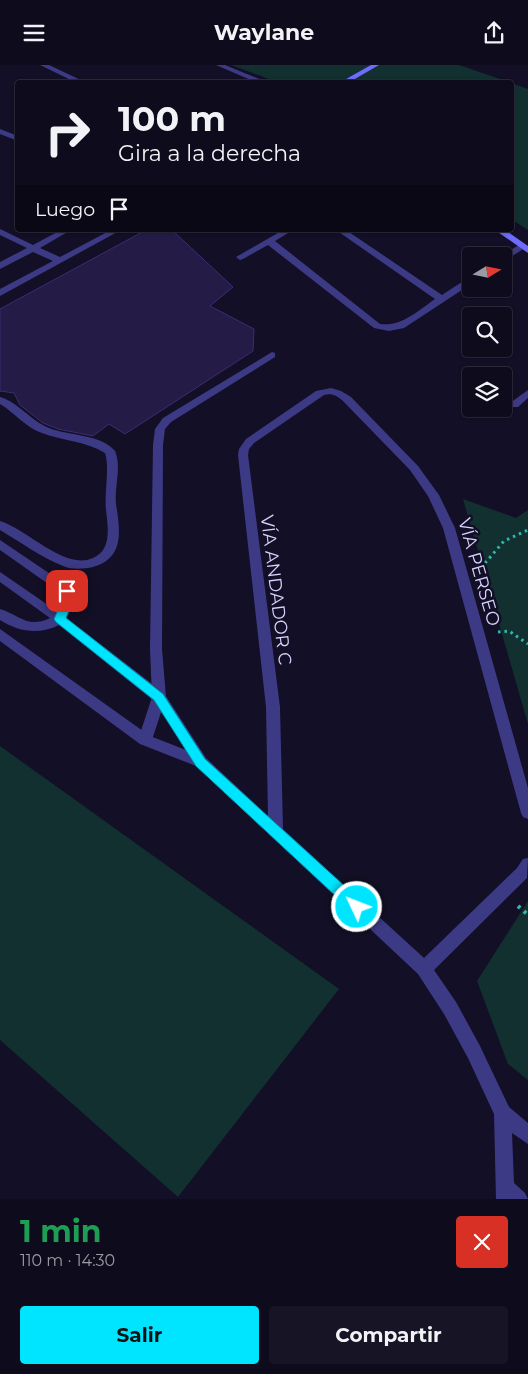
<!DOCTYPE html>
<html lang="es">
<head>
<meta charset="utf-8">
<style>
	:root { --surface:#0e0b1c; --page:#171425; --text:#f1f3f6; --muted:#9b9ba3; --line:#2e2b3b; --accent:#00e5ff }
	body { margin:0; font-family:Montserrat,sans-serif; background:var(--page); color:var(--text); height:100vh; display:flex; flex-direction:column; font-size:19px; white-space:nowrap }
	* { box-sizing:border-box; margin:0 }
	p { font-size:16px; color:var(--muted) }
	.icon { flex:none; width:28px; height:28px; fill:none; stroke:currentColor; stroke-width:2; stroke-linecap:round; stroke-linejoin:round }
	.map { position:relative; height:1134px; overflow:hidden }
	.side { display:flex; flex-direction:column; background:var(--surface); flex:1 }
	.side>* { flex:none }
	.hud { position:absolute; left:15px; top:15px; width:499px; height:152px; border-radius:5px; box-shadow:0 1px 4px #0004,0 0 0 1px var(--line); background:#0e0b1c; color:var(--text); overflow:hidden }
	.needle { width:32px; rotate:80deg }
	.fabs { position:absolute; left:462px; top:182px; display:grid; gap:10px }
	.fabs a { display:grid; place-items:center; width:50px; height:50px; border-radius:5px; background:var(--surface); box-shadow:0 1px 4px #0004,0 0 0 1px var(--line); font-size:25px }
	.pin { position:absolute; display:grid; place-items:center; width:42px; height:42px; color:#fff; margin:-21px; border-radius:10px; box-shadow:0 2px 8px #0006 }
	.me { position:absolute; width:55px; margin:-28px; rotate:313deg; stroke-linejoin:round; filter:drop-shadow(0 0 4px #0008) }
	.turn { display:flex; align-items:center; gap:18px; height:105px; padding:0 20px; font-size:22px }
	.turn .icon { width:65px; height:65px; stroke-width:2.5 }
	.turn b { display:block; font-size:35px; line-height:42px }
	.then { display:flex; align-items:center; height:48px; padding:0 20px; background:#0003; gap:10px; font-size:19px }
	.round { display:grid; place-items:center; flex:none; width:52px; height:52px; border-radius:5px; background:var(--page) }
	.summary { display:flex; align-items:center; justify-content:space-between; height:85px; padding:0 20px }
	h1 { font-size:30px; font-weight:700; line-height:38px; color:#1e9e55 }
	.cta { display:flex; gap:10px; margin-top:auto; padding:10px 20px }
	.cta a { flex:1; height:58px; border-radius:5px; background:var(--accent); color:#111; font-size:20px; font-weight:700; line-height:58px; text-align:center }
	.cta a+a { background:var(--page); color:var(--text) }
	header { display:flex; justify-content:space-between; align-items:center; height:65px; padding:0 20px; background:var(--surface); font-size:22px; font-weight:700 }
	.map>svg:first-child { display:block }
	.green { fill:#12302f }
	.building { fill:#241b47; stroke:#3b2d73 }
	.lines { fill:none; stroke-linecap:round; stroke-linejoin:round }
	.path-far1 { stroke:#2fb8b0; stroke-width:3; stroke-dasharray:2.5 4; stroke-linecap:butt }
	.path { stroke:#2fb8b0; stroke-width:4; stroke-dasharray:3 5; stroke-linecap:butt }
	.lane { fill:#3d3a85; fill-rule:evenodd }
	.street { fill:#3d3a85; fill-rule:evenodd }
	.secondary { fill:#6f6bff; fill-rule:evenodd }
	.route { fill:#00e5ff; stroke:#0095a6 }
	.labels { text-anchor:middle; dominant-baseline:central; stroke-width:5; stroke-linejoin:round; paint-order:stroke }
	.street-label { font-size:18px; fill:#d9d4ff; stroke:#130f26 }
</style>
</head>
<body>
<header><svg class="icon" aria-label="menu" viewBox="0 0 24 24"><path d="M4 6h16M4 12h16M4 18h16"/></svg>Waylane<svg class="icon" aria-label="share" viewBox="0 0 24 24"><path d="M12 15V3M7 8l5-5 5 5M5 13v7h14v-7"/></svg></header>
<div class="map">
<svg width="528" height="1134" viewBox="0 0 528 1134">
	<rect width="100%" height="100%" fill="#130f26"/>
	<!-- green -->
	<g class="green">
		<path d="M231,0H459L509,17H277Z"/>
		<path d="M511,18L528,24V165L511,154Z"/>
		<path d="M463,434L516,453L528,445V659Z"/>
		<path d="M0,681L339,924L178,1132L0,975Z"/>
		<path d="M528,836V1015L508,999L477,916Z"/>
	</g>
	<!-- building -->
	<path class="building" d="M146,165H172L233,222L210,241L254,264L253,286L125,369L109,359L93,371L58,364L43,358L20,340L14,328L0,326V244Z"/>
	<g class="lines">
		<!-- path-far1 -->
		<g class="path-far1">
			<path d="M478,497H486L504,476L528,465"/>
			<path d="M498,567L509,566L528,579"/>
		</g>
		<!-- path -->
		<path class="path" d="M518,841L528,850"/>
		<!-- lane -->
		<g class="lane">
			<path d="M272,287L275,288V292L171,357L165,364L163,380L162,584L166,632L152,675L150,679L145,680L140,679L138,675L152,632L150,584L153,380L155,364L163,353Z"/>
			<path d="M0,332C18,337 31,356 49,363C69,371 101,369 115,386C122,403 114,421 116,439C120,465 125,493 93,502C84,504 72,505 63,501C42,493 19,476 0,465V456C27,464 65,506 93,493C112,485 108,462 106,445C104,427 110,404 105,388C86,376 63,376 42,368C25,362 15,348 0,339Z"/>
			<path d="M0,475L71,523L74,536L64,557H56L54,554L62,536L61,528L0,485Z"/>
		</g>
		<!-- street -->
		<g class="street">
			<path d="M40,0H49L87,18H77Z"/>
			<path d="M216,0H225L269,18H258Z"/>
			<path d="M0,64L18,71V76L0,69Z"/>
			<path d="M0,164L33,180L61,165H71L40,183L60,192L111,165H121L0,231V224L53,196L33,187L0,204V197L27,183L0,170Z"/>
			<path d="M283,165H293L275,176L380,259C401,262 418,246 435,234L336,165H346L442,230L468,213L471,212V219L404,263L389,266L374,263L268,180L243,194L240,195L236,192Z"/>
			<path d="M522,178L525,179V183L504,196V191H501Z"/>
			<path d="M331,323L341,326L351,332L418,401L439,430L455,463L528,723V754L523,752L521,748L443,463L428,431L410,405L343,336C337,331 332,328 324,330L254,378L249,384L248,390L280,642L283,764L424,893L517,803L523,794L528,793L527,813L434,905L456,937L480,981L509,1042L528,1058V1079L512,1068L514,1118L525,1128L528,1134H496L494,1049L468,993L444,949L418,909L196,701L140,679L0,576V564L150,671L186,685L154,636L59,560C39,570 19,567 0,555V544C20,550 27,564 50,553L0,517V507L64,551L164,628L206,693L268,751L266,642L238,390L239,384L246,374L316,326Z"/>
			<path d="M528,325V333L518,342H510L509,340L510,338Z"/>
		</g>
		<!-- secondary -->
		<g class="secondary">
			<path d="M371,0H379L348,18H339Z"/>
			<path d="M495,165H505L528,181V188Z"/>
		</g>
	</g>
	<!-- route -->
	<path class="route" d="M67,522L73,526V536L66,553L163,629L205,694L362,837L364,842L362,846L357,848L352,846L196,701L154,635L56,557L54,554L62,536V526Z"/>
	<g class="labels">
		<!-- street labels -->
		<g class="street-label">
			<text transform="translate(479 507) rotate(74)">VÍA PERSEO</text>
			<text transform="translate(276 525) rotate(83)">VÍA ANDADOR C</text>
		</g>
	</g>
</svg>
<div class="fabs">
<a><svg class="needle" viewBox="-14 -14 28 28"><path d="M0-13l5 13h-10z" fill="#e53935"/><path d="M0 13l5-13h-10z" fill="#9b9ba3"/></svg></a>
<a><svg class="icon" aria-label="search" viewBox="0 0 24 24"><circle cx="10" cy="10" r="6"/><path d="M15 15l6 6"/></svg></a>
<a><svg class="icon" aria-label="layers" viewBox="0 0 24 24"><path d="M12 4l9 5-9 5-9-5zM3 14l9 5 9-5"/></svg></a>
</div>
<div class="pin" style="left:67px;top:526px;background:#d93025"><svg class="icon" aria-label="arrive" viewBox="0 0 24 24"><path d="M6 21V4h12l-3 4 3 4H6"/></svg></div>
<svg class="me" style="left:357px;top:842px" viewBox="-20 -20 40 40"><circle r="17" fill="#00e5ff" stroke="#fff" stroke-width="3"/><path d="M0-11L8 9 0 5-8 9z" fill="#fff"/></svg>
<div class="hud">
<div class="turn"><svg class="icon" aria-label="right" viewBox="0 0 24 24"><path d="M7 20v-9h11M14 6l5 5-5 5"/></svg><div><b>100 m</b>Gira a la derecha</div></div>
<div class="then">Luego<svg class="icon" aria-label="arrive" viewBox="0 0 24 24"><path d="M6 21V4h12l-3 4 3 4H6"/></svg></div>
</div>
</div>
<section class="side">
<div class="summary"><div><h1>1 min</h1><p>110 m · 14:30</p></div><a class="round" style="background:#d93025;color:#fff"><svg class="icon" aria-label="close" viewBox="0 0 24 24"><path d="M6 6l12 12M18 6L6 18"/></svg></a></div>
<div class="cta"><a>Salir</a><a>Compartir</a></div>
</section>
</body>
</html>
